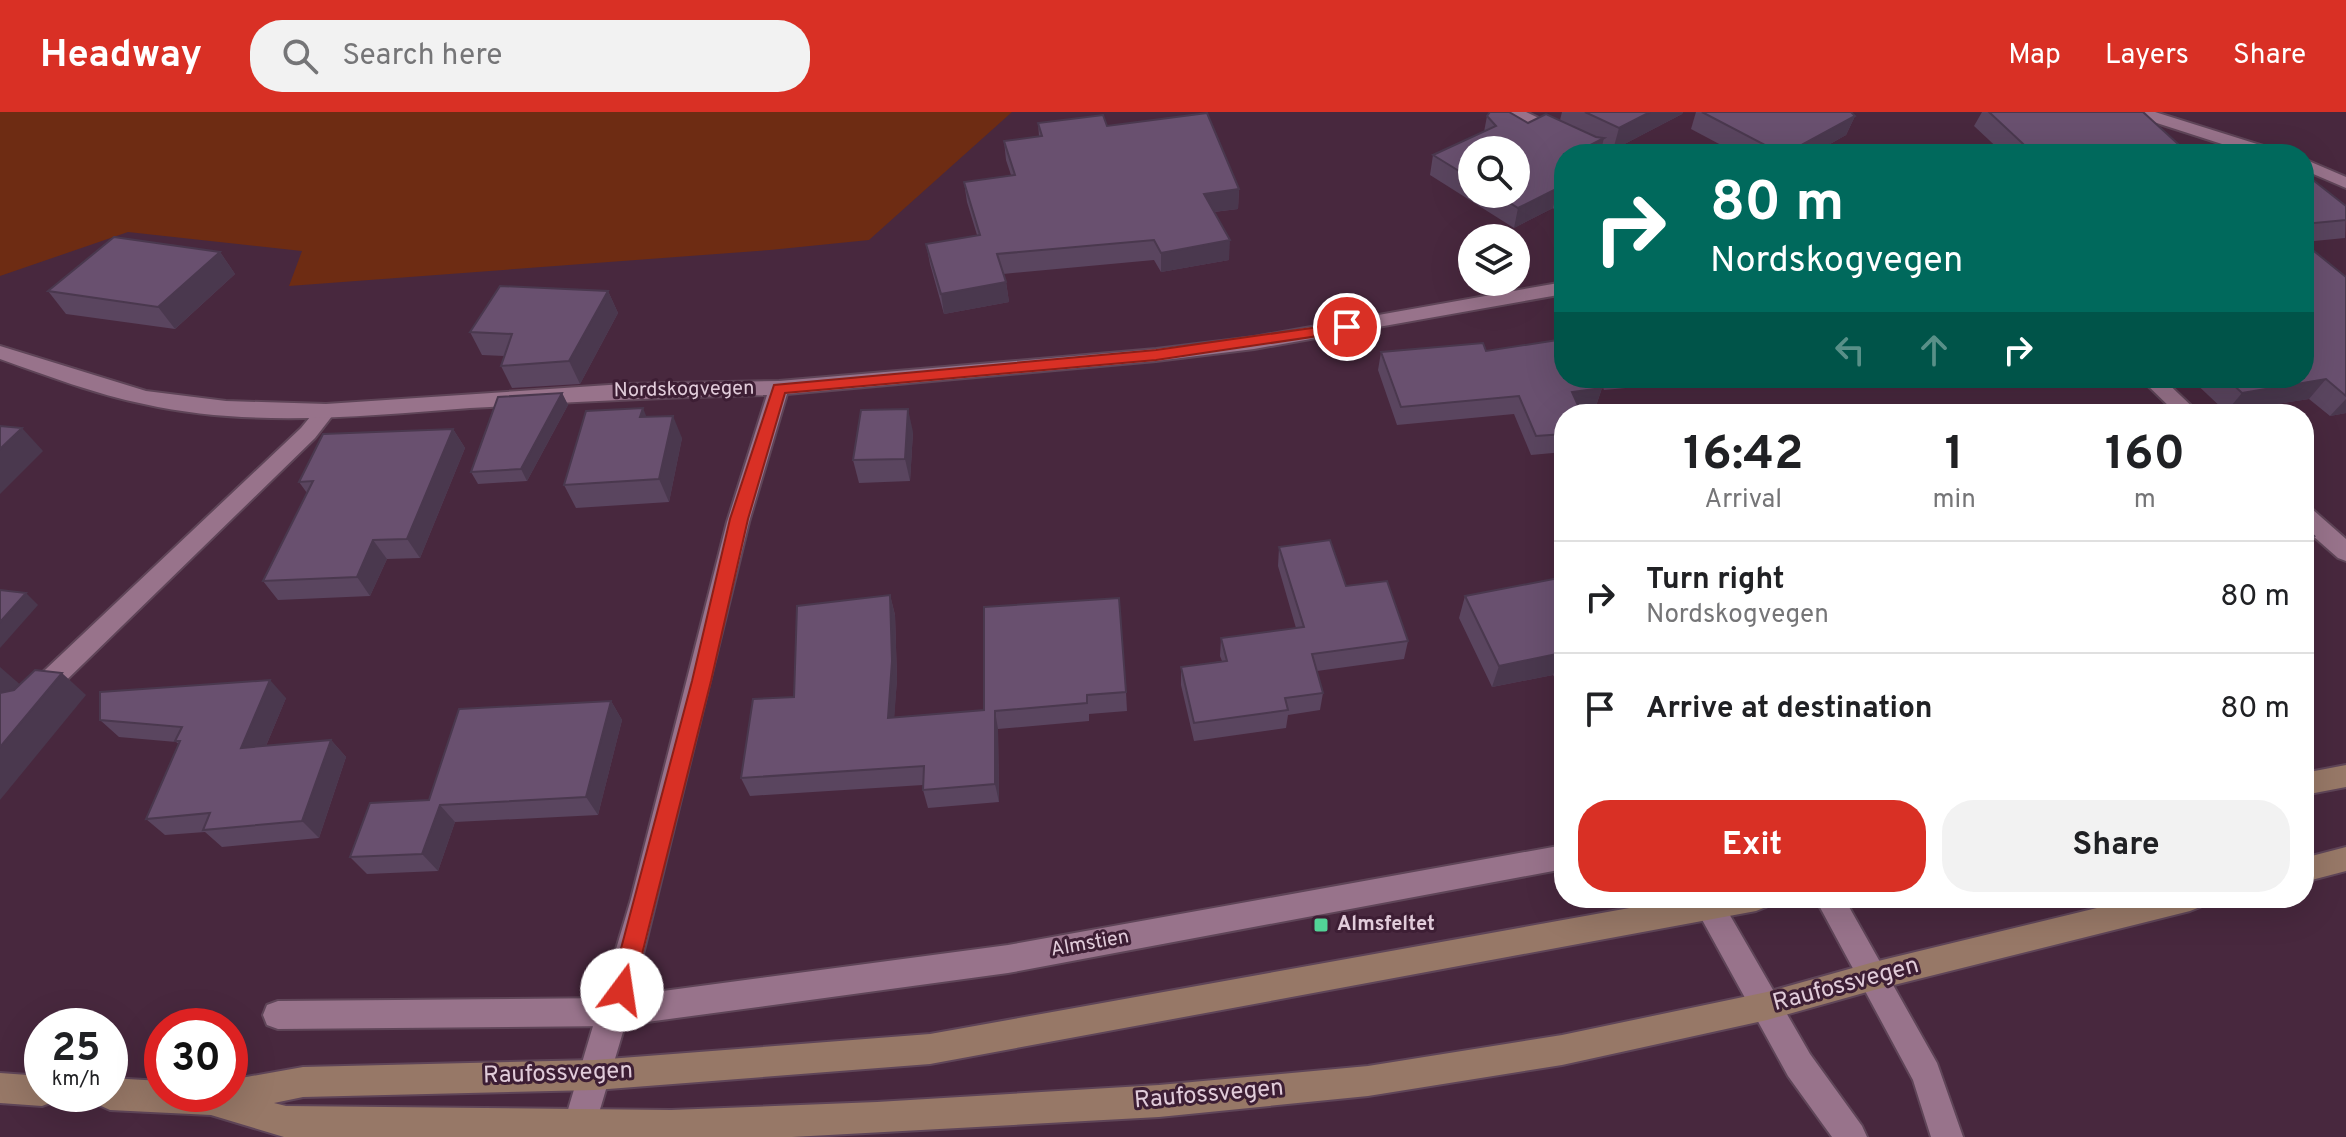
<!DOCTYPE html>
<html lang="en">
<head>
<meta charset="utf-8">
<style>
	:root { --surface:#fff; --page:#f2f2f2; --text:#202124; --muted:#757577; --line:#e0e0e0; --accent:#d93025 }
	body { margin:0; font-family:Overpass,sans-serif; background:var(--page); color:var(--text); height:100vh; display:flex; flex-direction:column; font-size:30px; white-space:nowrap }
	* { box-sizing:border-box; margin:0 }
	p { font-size:26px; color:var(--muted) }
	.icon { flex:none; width:44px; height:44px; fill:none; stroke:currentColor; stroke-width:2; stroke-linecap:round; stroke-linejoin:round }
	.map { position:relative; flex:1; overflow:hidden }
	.side { position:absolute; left:1554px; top:292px; width:760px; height:504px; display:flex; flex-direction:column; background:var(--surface); border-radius:32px; box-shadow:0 8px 32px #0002 }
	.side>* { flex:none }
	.top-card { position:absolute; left:1554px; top:32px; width:760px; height:244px; border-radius:32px; box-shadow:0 8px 32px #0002; background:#00695c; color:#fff; overflow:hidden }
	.buttons { position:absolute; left:1458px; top:24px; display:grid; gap:16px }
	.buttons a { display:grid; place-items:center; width:72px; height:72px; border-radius:50%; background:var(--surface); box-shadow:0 8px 32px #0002; font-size:40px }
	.speed { position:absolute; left:24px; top:896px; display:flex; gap:16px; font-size:40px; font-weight:700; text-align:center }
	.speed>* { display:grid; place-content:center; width:104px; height:104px; border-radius:50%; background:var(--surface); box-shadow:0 8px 32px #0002; line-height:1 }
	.speed small { font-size:20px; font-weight:400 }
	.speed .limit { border:12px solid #d22; background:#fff; color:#111 }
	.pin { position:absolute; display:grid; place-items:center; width:68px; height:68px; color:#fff; margin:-34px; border:4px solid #fff; border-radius:50%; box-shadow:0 2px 8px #0007 }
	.me { position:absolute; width:88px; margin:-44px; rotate:14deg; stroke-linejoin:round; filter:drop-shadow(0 0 6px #0008) }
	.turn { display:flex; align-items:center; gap:28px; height:168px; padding:0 24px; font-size:36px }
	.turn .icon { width:104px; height:104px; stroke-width:2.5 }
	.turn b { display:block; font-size:56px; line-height:68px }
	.lanes { display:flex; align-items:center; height:76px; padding:0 24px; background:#0003; justify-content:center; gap:40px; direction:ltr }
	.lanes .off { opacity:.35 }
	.eta { display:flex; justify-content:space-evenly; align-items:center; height:136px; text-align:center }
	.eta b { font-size:48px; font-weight:700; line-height:56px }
	.cta { display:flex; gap:16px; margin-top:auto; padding:16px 24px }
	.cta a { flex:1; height:92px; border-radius:32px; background:var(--accent); color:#fff; font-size:32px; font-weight:700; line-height:92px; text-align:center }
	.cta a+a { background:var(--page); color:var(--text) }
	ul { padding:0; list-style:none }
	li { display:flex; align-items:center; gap:24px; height:112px; padding:0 24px; border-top:2px solid var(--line) }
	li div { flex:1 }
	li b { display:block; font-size:30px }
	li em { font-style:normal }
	header { display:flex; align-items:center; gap:48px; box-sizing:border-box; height:112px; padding:0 40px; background:var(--accent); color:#fff }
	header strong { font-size:38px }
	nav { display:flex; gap:44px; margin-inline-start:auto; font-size:28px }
	.search { width:560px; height:72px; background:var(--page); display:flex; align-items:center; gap:20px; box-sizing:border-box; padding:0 28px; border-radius:32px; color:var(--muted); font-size:30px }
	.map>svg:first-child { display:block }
	.green { fill:#6e2c13 }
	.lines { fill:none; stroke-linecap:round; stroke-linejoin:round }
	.service-casing { stroke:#5f4558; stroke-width:4 }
	.minor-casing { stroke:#5f4558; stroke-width:4 }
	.secondary-casing { stroke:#5f4558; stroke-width:4 }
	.service { fill:#98738b; fill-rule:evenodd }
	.minor { fill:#98738b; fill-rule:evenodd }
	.secondary { fill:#977867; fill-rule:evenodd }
	.wall { fill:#5a455f; fill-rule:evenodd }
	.shaded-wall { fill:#4a384e }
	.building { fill:#69506f; stroke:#4a384e; stroke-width:2 }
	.route { fill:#d93025; stroke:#8d1f18; stroke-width:2 }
	.poi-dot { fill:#52d397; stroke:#3d1e34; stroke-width:3 }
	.labels { text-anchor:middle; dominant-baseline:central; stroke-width:6; stroke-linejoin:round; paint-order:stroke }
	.street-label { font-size:20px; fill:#e1ccda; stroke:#3d1e34 }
	.poi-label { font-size:20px; font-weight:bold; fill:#e1ccda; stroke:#3d1e34; text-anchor:start }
	.near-street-label { font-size:24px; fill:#e1ccda; stroke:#3d1e34 }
</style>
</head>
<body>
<header>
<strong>Headway</strong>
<div class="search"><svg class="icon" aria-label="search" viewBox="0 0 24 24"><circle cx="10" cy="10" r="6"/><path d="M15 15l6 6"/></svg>Search here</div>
<nav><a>Map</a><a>Layers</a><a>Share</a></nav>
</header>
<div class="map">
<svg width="2346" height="1025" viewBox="0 0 2346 1025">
	<rect width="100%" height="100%" fill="#48283e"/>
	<!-- green -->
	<path class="green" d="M0,0H1012L869,128L770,138L289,174L302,139L128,120L0,164Z"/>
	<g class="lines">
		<!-- service casing -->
		<g class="service-casing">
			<g id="service">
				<path d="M1505,0H1526L1614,42H1592Z"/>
				<path d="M326,292L333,294L336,299L315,326L45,589L36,592L27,589L23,582L27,575L301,316L319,294Z"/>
				<path d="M614,886L625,890L629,900L625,910L614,914L278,917L267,913L263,903L267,893L278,889Z"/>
			</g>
		</g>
		<!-- minor casing -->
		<g class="minor-casing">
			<g id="minor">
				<path d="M2130,0H2155L2276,38L2278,42H2253L2132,3Z"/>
				<path d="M2304,47L2346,65V76L2304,58Z"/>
				<path d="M1564,170V182L1254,237L1156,249L787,282L749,410L633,883L1008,833L1564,733V757L1008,861L625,913L596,1011L591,1022L584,1025L569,1022L564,1011L631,787L727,410L767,283C668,285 569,290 470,296C363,304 251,316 144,292C95,282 48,264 0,247V234L146,279L226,289L326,292L624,272L779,269L1156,237L1254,225Z"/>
				<path d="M2140,266H2162L2200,302H2177Z"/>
				<path d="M2304,395L2312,397L2346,427V449L2338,446L2304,416Z"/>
				<path d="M1700,786H1720L1810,942L1862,1014L1867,1025H1832L1788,964L1700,804L1696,795Z"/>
				<path d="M1815,786H1844L1937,951L1963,1025H1931L1913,968Z"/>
			</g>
		</g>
		<!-- secondary casing -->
		<g class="secondary-casing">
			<g id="secondary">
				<path d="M2346,653V675L2304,683V661Z"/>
				<path d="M2346,735V759L2304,770V746Z"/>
				<path d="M1685,786H1770L1766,795L1756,799L930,952L595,978L303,985L274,991L286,994L671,998L877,990L1159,973L1368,954L1562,923L1767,880L1874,850L2138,786H2204L2200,795L2190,799L1874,878L1767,908L1562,953L1368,984L1159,1005L792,1025H284L211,1003L110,998L99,993L94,982H110V966L162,969V982H230V968L303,955L595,948L930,922Z"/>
				<path d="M0,961L42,964V982H56L53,990L42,994L0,991Z"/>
			</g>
		</g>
		<!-- service -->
		<use href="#service" class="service"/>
		<!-- minor -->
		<use href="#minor" class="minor"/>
		<!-- secondary -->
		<use href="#secondary" class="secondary"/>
	</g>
	<!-- wall -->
	<g class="wall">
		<path d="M1562,0H1683L1682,2L1613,38L1602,33L1600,42H1564V108L1553,96L1514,116L1430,63L1433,43L1484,20L1487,4L1528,11L1560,8ZM1472,38L1516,82H1472Z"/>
		<path d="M1696,0H1851L1855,4L1846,23L1812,42H1738L1691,17Z"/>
		<path d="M1982,0H2143L2189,42H2004L1974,14Z"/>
		<path d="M1038,11L1107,14L1239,77L1238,97L1214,100L1229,148L1161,160L1154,148L1003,162L1006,170L1009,190L944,202L930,152L926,132L977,123L967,90L964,70L1011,63L1006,48L1004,29L1039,24Z"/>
		<path d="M2304,61L2346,94L2345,126L2304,130Z"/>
		<path d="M220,140L235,162L175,217L66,202L48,179Z"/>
		<path d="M2346,165V301L2330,304L2309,287L2226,300L2190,266H2304Z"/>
		<path d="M608,179L618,201L580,272L512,276L501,254L504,244L482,243L470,220Z"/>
		<path d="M1486,239L1602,276L1596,294L1580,297L1564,302V340L1531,343L1514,302L1397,313L1378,258L1381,240Z"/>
		<path d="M1598,266H1702L1701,269L1604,278Z"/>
		<path d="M562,281L568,293L527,369L478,372L471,360Z"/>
		<path d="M647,305L682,326L669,390L576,396L564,373Z"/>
		<path d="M453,317L465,336L420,446L387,447L370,484L278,488L263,469L307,381L299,370Z"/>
		<path d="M913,320L910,369L859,371L853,348Z"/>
		<path d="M2304,414L2314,424L2304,434Z"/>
		<path d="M1279,435L1346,474L1408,529L1404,547L1317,559L1323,581L1320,598L1288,603L1286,616L1194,629L1181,573V555L1222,549L1220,544L1221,526L1296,516L1278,454Z"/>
		<path d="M1564,465V581L1553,563L1492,575L1459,506L1465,484Z"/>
		<path d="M890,483L895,503L897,567L894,605L984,598V495L1126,580L1127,599L1089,602V609L998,617L999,690L928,696L923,678V673L750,684L741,666L794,585Z"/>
		<path d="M286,586L266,634L331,628L346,645L319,726L222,735L205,720L165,723L146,707L179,632L176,630L119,625L100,608Z"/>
		<path d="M611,589L622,608L598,703L455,710L438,759L367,762L350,745L429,688Z"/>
	</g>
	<!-- shaded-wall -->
	<g class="shaded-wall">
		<path d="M1650,0H1683L1682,2L1613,38L1619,16Z"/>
		<path d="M1855,4L1846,23L1812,42H1785Z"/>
		<path d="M1604,26L1600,42H1577V40Z"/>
		<path d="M1558,76L1553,96L1514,116L1518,96Z"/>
		<path d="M1239,77L1238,97L1204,101V82Z"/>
		<path d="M1230,128L1229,148L1161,160V141Z"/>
		<path d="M220,140L235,162L175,217L158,195Z"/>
		<path d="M1006,170L1009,190L944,202L941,182Z"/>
		<path d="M608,179L618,201L580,272L569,249Z"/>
		<path d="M2326,267L2309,287L2226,300L2242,281Z"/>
		<path d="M1602,276L1596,294L1566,299L1572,280Z"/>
		<path d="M562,281L568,293L527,369L521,357Z"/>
		<path d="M2346,287V301L2330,304Z"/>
		<path d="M643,296L652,319L640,305Z"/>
		<path d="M908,297L913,320L910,369L905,347Z"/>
		<path d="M673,304L682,326L669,390L659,367Z"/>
		<path d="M22,316L43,339L0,382V337Z"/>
		<path d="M453,317L465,336L420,446L407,427Z"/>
		<path d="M373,428L387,447L370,484L357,465Z"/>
		<path d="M26,481L38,493L0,536V510Z"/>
		<path d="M890,483L895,503L897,567L893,624L888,606Z"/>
		<path d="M1561,541L1553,563L1492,575L1499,554Z"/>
		<path d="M0,555L23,575L0,585Z"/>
		<path d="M62,561L86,583L0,688V635Z"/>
		<path d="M270,568L286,586L258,653L241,636Z"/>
		<path d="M611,589L622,608L598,703L586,685Z"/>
		<path d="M995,599L998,617L999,690L995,672Z"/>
		<path d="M331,628L346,645L319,726L302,709Z"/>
		<path d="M440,693L455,710L438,759L422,742Z"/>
	</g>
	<!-- building -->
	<g class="building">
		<path d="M1490,0H1509L1528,11L1546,2L1596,25L1604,26L1577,40L1581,42H1564V83L1558,76L1518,96L1496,82H1516V38H1472V67L1433,43L1496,14L1487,4Z"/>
		<path d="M1585,0H1650L1619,16Z"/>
		<path d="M1702,0H1851L1855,4L1785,42H1782Z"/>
		<path d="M1989,0H2143L2189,42H2034Z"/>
		<path d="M1207,1L1239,77L1204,82L1230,128L1161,141L1154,128L997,142L1006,170L941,182L926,132L980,123L964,70L1015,63L1004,29L1042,24L1038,11L1103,3L1107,14Z"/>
		<path d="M2304,61L2346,94V108L2304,112Z"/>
		<path d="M114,125L220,140L158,195L48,179Z"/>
		<path d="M2304,131L2346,165V284L2326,267L2242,281L2226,266H2304Z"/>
		<path d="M500,174L608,179L569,249L501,254L512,222L470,220Z"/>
		<path d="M1564,227V266H1595L1602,276L1572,280L1582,302H1564V322L1536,324L1519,284L1401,295L1381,240L1483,231L1486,239Z"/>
		<path d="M562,281L521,357L471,360L498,285Z"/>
		<path d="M643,296L640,305L673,304L659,367L564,373L586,299Z"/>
		<path d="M908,297L905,347L853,348L861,298Z"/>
		<path d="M0,314L22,316L0,337Z"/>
		<path d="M453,317L407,427L373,428L357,465L263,469L313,369L299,370L323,322Z"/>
		<path d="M2304,414L2314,424L2304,426Z"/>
		<path d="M1330,428L1346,474L1387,469L1408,529L1312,542L1323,581L1285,586L1288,598L1194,611L1181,555L1227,549L1221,526L1304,515L1279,435Z"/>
		<path d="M1564,465V546L1561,541L1499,554L1465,484Z"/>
		<path d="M0,478L26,481L0,510Z"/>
		<path d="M890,483L892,549L888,606L984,598V495L1119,486L1126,580L1087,583V591L995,599V672L923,678L924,654L741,666L753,587L794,585L797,494Z"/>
		<path d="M35,558L62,561L0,635V581L14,578Z"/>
		<path d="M270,568L241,636L331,628L302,709L203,718L210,701L146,707L180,629H175L182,615L100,608V580Z"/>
		<path d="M611,589L586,685L440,693L422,742L350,745L370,691L429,688L459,597Z"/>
	</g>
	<!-- route -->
	<path class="route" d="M1347,211L1354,215L1352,219L1156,248L785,281L748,407L711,569L633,878L629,885L622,888L614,885L610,878L692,569L730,407L774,273L1156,238Z"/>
	<!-- markers -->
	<rect class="poi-dot" x="1313" y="805" width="16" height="16" rx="4"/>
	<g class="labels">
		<!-- street labels -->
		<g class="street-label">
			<text transform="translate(684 278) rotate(-1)">Nordskogvegen</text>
			<text transform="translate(1090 832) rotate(-10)">Almstien</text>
		</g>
		<!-- poi labels -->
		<g class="poi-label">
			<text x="1337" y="813">Almsfeltet</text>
		</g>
		<!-- near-street labels -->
		<g class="near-street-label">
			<text transform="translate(1846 873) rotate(-15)">Raufossvegen</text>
			<text transform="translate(558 962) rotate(-2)">Raufossvegen</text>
			<text transform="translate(1209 983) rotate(-5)">Raufossvegen</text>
		</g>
	</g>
</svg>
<div class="buttons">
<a><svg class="icon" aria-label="search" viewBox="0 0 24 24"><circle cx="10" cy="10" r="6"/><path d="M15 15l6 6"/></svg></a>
<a><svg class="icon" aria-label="layers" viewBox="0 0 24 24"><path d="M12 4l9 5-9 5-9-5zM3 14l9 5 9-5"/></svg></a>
</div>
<div class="speed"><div>25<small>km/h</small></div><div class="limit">30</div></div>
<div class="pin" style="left:1347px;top:215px;background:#d93025"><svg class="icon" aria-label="arrive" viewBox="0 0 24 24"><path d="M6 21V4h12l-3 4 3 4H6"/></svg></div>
<svg class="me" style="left:622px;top:878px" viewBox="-20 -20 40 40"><circle r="19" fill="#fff"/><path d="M0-13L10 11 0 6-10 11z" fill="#d93025"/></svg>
<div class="top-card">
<div class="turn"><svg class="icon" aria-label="right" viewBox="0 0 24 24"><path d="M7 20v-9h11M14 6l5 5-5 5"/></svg><div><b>80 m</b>Nordskogvegen</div></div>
<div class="lanes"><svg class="icon off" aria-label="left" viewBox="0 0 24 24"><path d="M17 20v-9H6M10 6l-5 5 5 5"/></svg><svg class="icon off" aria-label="ahead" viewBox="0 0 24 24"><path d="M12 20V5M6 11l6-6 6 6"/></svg><svg class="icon" aria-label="right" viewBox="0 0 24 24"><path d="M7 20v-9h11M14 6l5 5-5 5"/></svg></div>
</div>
<section class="side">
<div class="eta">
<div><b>16:42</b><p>Arrival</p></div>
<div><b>1</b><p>min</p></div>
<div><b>160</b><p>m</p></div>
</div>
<ul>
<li><svg class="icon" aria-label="right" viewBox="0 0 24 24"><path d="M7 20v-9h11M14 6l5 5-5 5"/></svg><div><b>Turn right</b><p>Nordskogvegen</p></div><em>80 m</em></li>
<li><svg class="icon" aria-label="arrive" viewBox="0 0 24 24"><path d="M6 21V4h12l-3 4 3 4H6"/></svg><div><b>Arrive at destination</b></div><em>80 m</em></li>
</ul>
<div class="cta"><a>Exit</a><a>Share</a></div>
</section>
</div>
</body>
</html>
